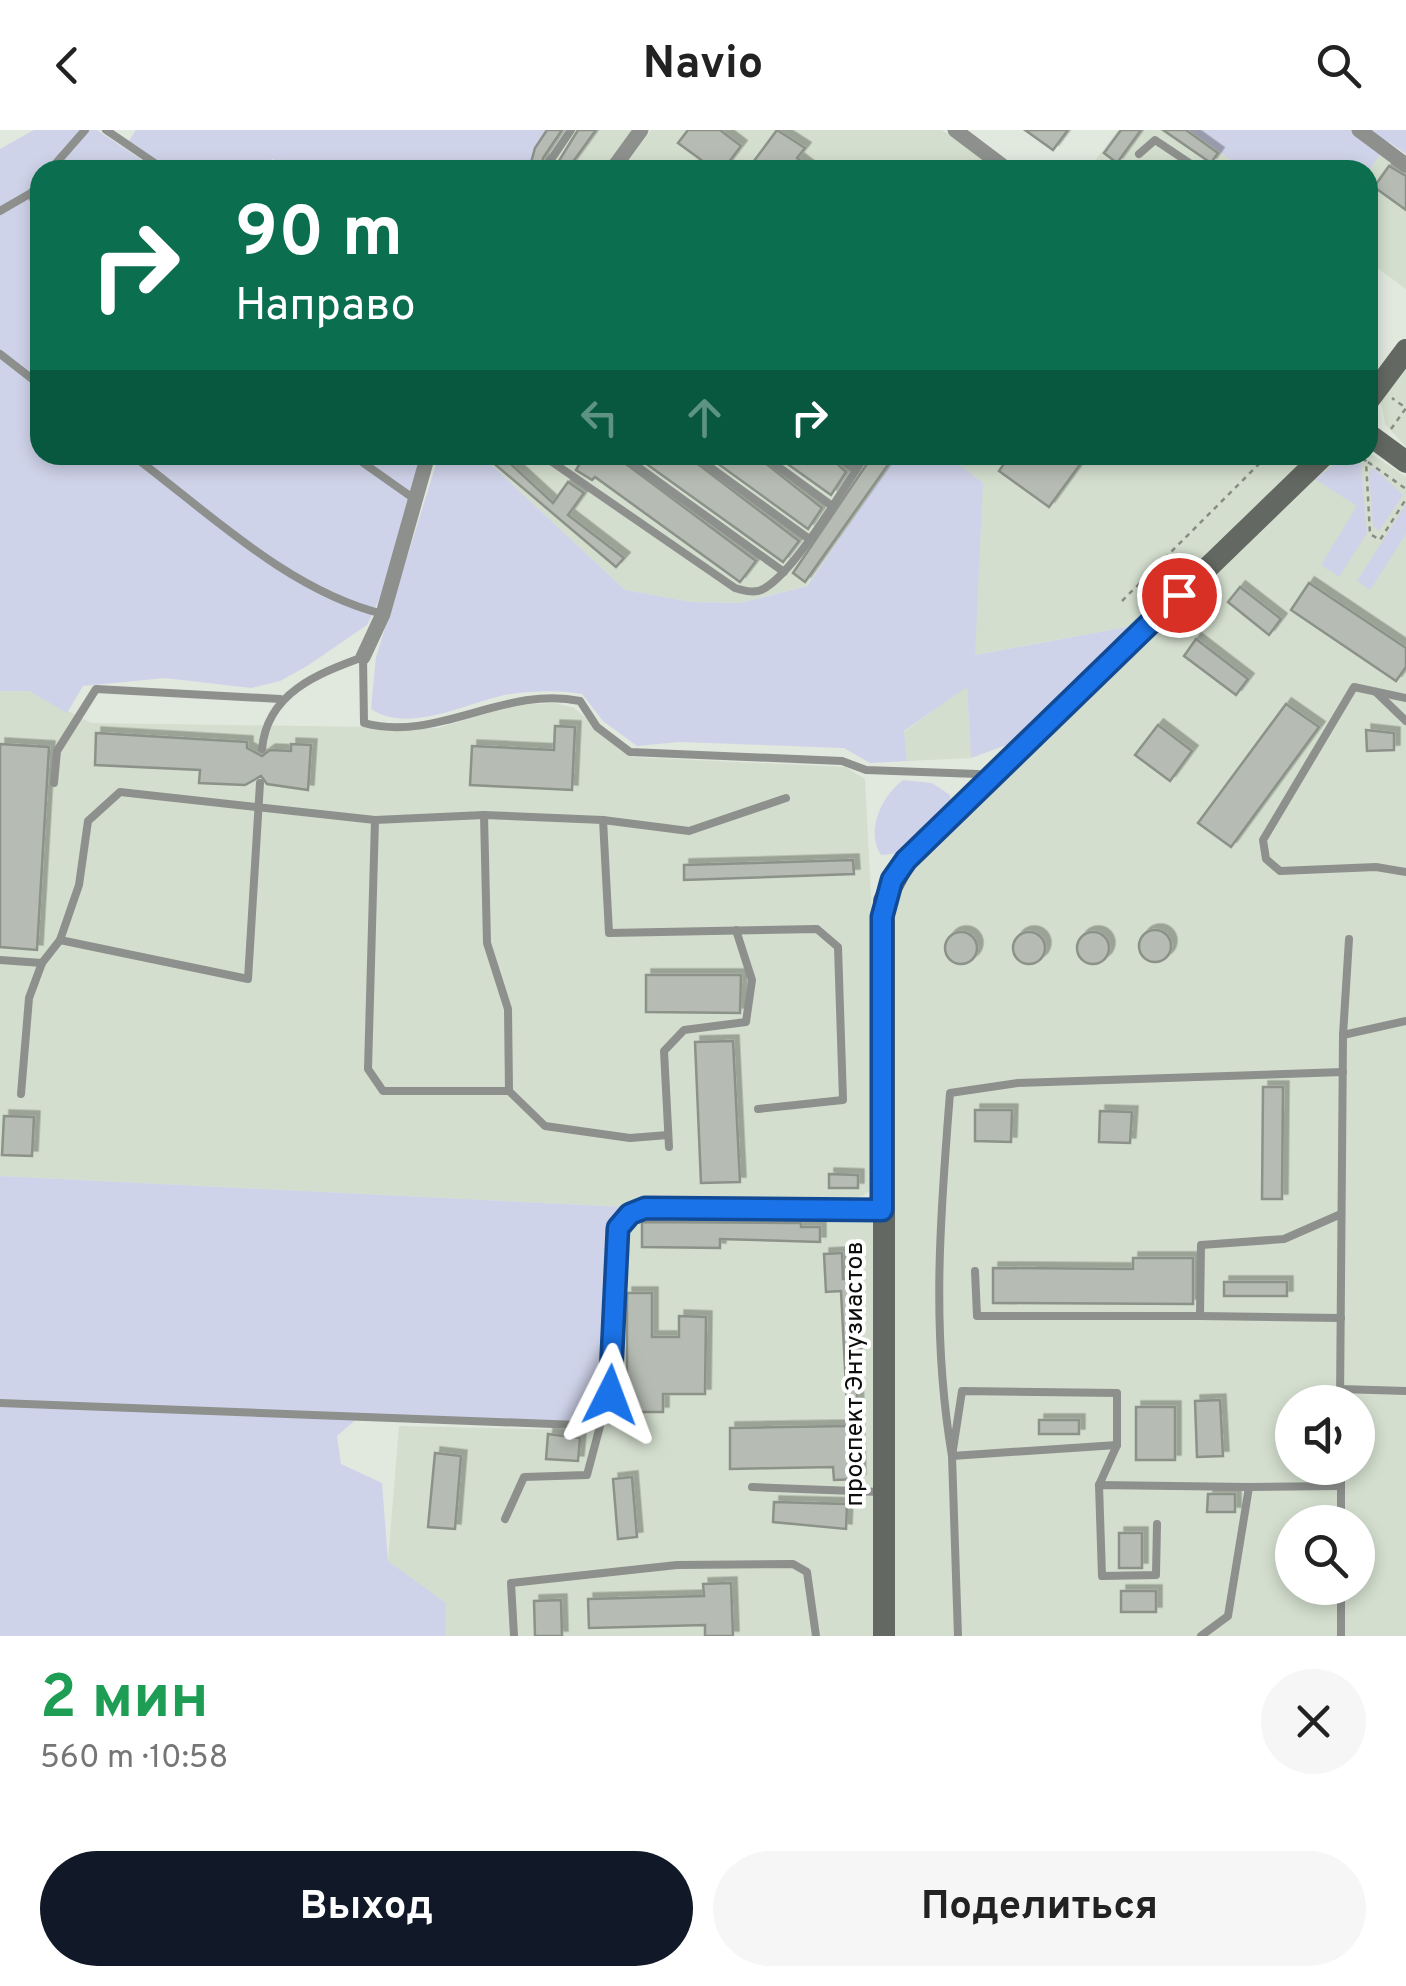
<!DOCTYPE html>
<html lang="ru">
<head>
<meta charset="utf-8">
<style>
	:root { --surface:#fff; --page:#f6f6f6; --text:#222; --muted:#767676; --accent:#111827 }
	body { margin:0; font-family:Overpass,sans-serif; background:var(--page); color:var(--text); height:100vh; display:flex; flex-direction:column; font-size:38px; white-space:nowrap }
	* { box-sizing:border-box; margin:0 }
	p { font-size:32px; color:var(--muted) }
	.icon { flex:none; width:55px; height:55px; fill:none; stroke:currentColor; stroke-width:2; stroke-linecap:round; stroke-linejoin:round }
	.map { position:relative; height:1506px; overflow:hidden }
	.panel { display:flex; flex-direction:column; background:var(--surface); flex:1 }
	.panel>* { flex:none }
	.guide { position:absolute; left:30px; top:30px; width:1348px; height:305px; border-radius:30px; box-shadow:0 5px 15px #0003; background:#0b6e4f; color:#fff; overflow:hidden }
	.fabs { position:absolute; left:1275px; top:1255px; display:grid; gap:20px }
	.fabs a { display:grid; place-items:center; width:100px; height:100px; border-radius:50%; background:var(--surface); box-shadow:0 5px 15px #0003; font-size:50px }
	.pin { position:absolute; display:grid; place-items:center; width:85px; height:85px; color:#fff; margin:-42px; border:5px solid #fff; border-radius:50%; box-shadow:0 2px 10px #0007 }
	.me { position:absolute; width:110px; margin:-55px; rotate:3deg; stroke-linejoin:round; filter:drop-shadow(0 0 8px #0008) }
	.turn { display:flex; align-items:center; gap:35px; height:210px; padding:0 40px; font-size:45px }
	.turn .icon { width:130px; height:130px; stroke-width:2.5 }
	.turn b { display:block; font-size:70px; line-height:85px }
	.lanes { display:flex; align-items:center; height:95px; padding:0 40px; background:#0003; justify-content:center; gap:50px; direction:ltr }
	.lanes .off { opacity:.35 }
	.round { display:grid; place-items:center; flex:none; width:105px; height:105px; border-radius:52px; background:var(--page) }
	.head { display:flex; align-items:center; justify-content:space-between; height:170px; padding:0 40px }
	h1 { font-size:60px; font-weight:700; line-height:75px; color:#1e9e55 }
	.cta { display:flex; gap:20px; margin-top:auto; padding:20px 40px }
	.cta a { flex:1; height:115px; border-radius:60px; background:var(--accent); color:#fff; font-size:40px; font-weight:700; line-height:115px; text-align:center }
	.cta a+a { background:var(--page); color:var(--text) }
	header { display:flex; justify-content:space-between; align-items:center; height:130px; padding:0 40px; background:var(--surface); font-size:45px; font-weight:700 }
	.map>svg:first-child { display:block }
	.built { fill:#d3dece; fill-rule:evenodd }
	.green { fill:#cfd3e9 }
	.building { fill:#b6bcb3; stroke:#8c9289; stroke-width:2.5; filter:url(#shadow) }
	.lines { fill:none; stroke-linecap:round; stroke-linejoin:round }
	.path { stroke:#878c85; stroke-width:2.5; stroke-dasharray:5 5; stroke-linecap:butt }
	.lane { stroke:#8d908c; stroke-width:8 }
	.street { stroke:#8d908c; stroke-width:15 }
	.secondary { stroke:#646862; stroke-width:22 }
	.route-casing { stroke:#114b97; stroke-width:25 }
	.route { stroke:#1a73e8; stroke-width:18 }
	.labels { text-anchor:middle; dominant-baseline:central; stroke-width:8; stroke-linejoin:round; paint-order:stroke }
	.street-label { font-size:25px; fill:#0c0e0b; stroke:#fff }
</style>
</head>
<body>
<header><svg class="icon" aria-label="back" viewBox="0 0 24 24"><path d="M15 5l-7 7 7 7"/></svg>Navio<svg class="icon" aria-label="search" viewBox="0 0 24 24"><circle cx="10" cy="10" r="6"/><path d="M15 15l6 6"/></svg></header>
<div class="map">
<svg width="1406" height="1506" viewBox="0 0 1406 1506">
	<defs>
		<filter id="shadow"><feDropShadow dx="5.5" dy="-5.5" stdDeviation="0" flood-color="#0004"/></filter>
	</defs>
	<rect width="100%" height="100%" fill="#e1e8de"/>
	<!-- built -->
	<g class="built">
		<path d="M547,0H632L603,40H529L535,18Z"/>
		<path d="M651,0H942L996,40H622Z"/>
		<path d="M1118,0H1189L1245,40H1088Z"/>
		<path d="M1381,24L1406,41V159L1368,131V42Z"/>
		<path d="M1406,234V317L1385,294L1381,271Z"/>
		<path d="M481,325H897L806,456L740,473L692,472L625,460Z"/>
		<path d="M947,325H1312L1132,496L974,525L983,353Z"/>
		<path d="M1346,325H1373L1406,347V1506H890L887,807L898,752L1331,330ZM1292,1272H1358V1338H1292ZM1292,1392H1358V1458H1292Z"/>
		<path d="M967,556L971,628L907,631L904,602Z"/>
		<path d="M0,561H29L91,593L438,598L515,575L555,573L574,578L632,627L846,637L865,649L872,786L875,1057L862,1066L829,1073L640,1071L626,1077L0,1046Z"/>
		<path d="M643,1083L864,1085L875,1095V1506H445V1473L388,1431L399,1296L570,1300L595,1295L613,1280L624,1100Z"/>
	</g>
	<!-- green -->
	<g class="green">
		<path d="M34,0H97L157,40H40V325H422L380,468L367,495L307,536L280,551L251,558L165,548L83,556L67,583L29,561H0V19Z"/>
		<path d="M136,0H547L535,18L529,40H290L273,29L251,40H172L129,11Z"/>
		<path d="M1189,0H1406V24L1389,12L1368,42L1245,40Z"/>
		<path d="M439,325H481L625,460L692,472L740,473L807,456L897,325H947L983,353L975,525L1132,496L1012,613L971,628L967,557L904,601L907,631L870,633L844,618L679,612L637,616L603,591L582,564C557,560 535,561 510,564C469,571 411,605 371,579L376,527Z"/>
		<path d="M1351,328L1361,333L1367,403L1339,447L1321,435L1357,376L1315,349L1336,333Z"/>
		<path d="M1374,338L1403,365L1379,401L1373,396L1369,342Z"/>
		<path d="M1406,374V404L1370,460L1357,451Z"/>
		<path d="M903,650L932,653L950,665L951,672L901,723L881,725C865,700 882,666 903,650Z"/>
		<path d="M0,1046L626,1077L614,1092L604,1262L594,1281L572,1291L361,1285L337,1306L341,1334L382,1353L388,1431L446,1473L445,1506H0Z"/>
	</g>
	<!-- building -->
	<g class="building">
		<path d="M547,0H562L543,28L541,40H529L535,18Z"/>
		<path d="M578,0H596L567,40H560L557,34Z"/>
		<path d="M688,0H720L741,16L723,40H715L678,13Z"/>
		<path d="M777,0L805,18L797,28L813,40H767L754,31Z"/>
		<path d="M1025,0H1068L1053,20Z"/>
		<path d="M1121,0H1141L1117,33L1104,23Z"/>
		<path d="M1163,0H1186L1218,23L1211,33Z"/>
		<path d="M1389,36L1406,46V80L1374,57Z"/>
		<path d="M484,325H501L553,373L568,352L584,363L568,385L624,428L616,437Z"/>
		<path d="M565,325H614L756,431L740,452L595,347L592,350L576,340L579,335Z"/>
		<path d="M634,325H686L799,411L783,432Z"/>
		<path d="M706,325H755L822,378L808,399Z"/>
		<path d="M775,325H828L846,342L831,365Z"/>
		<path d="M873,325H895L805,452L793,443Z"/>
		<path d="M1010,325H1087L1049,377L999,341Z"/>
		<path d="M1309,453L1406,518V537L1396,551L1291,480Z"/>
		<path d="M1240,457L1281,489L1269,505L1228,472Z"/>
		<path d="M1196,509L1248,549L1236,565L1184,526Z"/>
		<path d="M1286,574L1319,597L1231,717L1198,693Z"/>
		<path d="M1158,595L1192,621L1170,651L1135,625Z"/>
		<path d="M555,596L575,597L572,660L470,655L472,616L554,620Z"/>
		<path d="M1366,600L1394,603V620L1367,621Z"/>
		<path d="M96,603L247,612V618L262,626L270,620L291,621V614L311,615L308,660L267,654L261,646L245,655L199,653L200,640L95,635Z"/>
		<path d="M0,614L49,617L37,820L0,817Z"/>
		<path d="M853,730L854,744L684,750V735Z"/>
		<circle cx="1155" cy="816" r="16"/>
		<circle cx="1093" cy="818" r="16"/>
		<circle cx="961" cy="818" r="16"/>
		<circle cx="1029" cy="818" r="16"/>
		<path d="M646,845H741L740,883L646,882Z"/>
		<path d="M733,911L740,1052L701,1053L695,912Z"/>
		<path d="M1263,957H1283L1282,1069H1262Z"/>
		<path d="M975,980H1012L1011,1012L975,1011Z"/>
		<path d="M1100,981L1132,982L1130,1013L1099,1012Z"/>
		<path d="M4,986L34,987L32,1026L2,1025Z"/>
		<path d="M829,1044L858,1045V1058H829Z"/>
		<path d="M642,1092L801,1093V1097H820V1112L720,1109V1118L642,1117Z"/>
		<path d="M842,1123L843,1149H852L854,1163L860,1349L834,1350L833,1337L730,1339V1298L848,1296L841,1161L826,1162L824,1124Z"/>
		<path d="M1133,1128H1193V1174L993,1173V1138L1133,1139Z"/>
		<rect x="1224" y="1152" width="63" height="14"/>
		<path d="M627,1163H652V1207H679V1186L706,1187L705,1264H663V1282H627Z"/>
		<path d="M1220,1270L1223,1326L1197,1327L1195,1271Z"/>
		<rect x="1136" y="1277" width="39" height="53"/>
		<rect x="1039" y="1290" width="40" height="14"/>
		<path d="M548,1304L580,1308L578,1331L546,1329Z"/>
		<path d="M435,1323L461,1326L455,1399L428,1397Z"/>
		<path d="M632,1347L637,1407L618,1409L613,1349Z"/>
		<path d="M1208,1364H1235V1382H1207Z"/>
		<path d="M774,1372L847,1374L846,1399L773,1392Z"/>
		<rect x="1119" y="1403" width="23" height="35"/>
		<path d="M731,1453L733,1506H705V1495L589,1498L588,1469L704,1466L703,1454Z"/>
		<rect x="1121" y="1461" width="35" height="21"/>
		<path d="M561,1470L562,1506H535L534,1471Z"/>
	</g>
	<g class="lines">
		<!-- path -->
		<g class="path">
			<path d="M1391,299L1406,278L1392,268"/>
			<path d="M1343,328L1358,326L1366,331L1370,404L1380,410L1406,369"/>
			<path d="M1368,332L1406,359"/>
			<path d="M1122,471L1268,325"/>
		</g>
		<!-- lane -->
		<g class="lane">
			<path d="M106,0L165,40"/>
			<path d="M1139,24L1155,10L1200,40"/>
			<path d="M50,40L85,0"/>
			<path d="M549,40L550,31L571,0"/>
			<path d="M31,63L40,88"/>
			<path d="M0,81L31,63L40,52"/>
			<path d="M0,224L40,255"/>
			<path d="M132,325C208,382 289,461 383,484"/>
			<path d="M352,325L413,368"/>
			<path d="M542,325L735,458C745,461 756,464 765,458C797,439 843,358 866,325"/>
			<path d="M621,325L784,442"/>
			<path d="M693,325L808,408"/>
			<path d="M762,325L831,375"/>
			<path d="M835,325L856,340"/>
			<path d="M1376,562L1406,591"/>
			<path d="M1406,568L1354,557L1263,710L1266,729L1280,741L1376,737L1406,742"/>
			<path d="M262,619C267,563 317,544 363,527L364,593C437,613 505,555 580,571L597,597L630,622L842,631L866,640L978,644L985,650"/>
			<path d="M54,653L57,621L96,559L280,569"/>
			<path d="M375,690L484,685"/>
			<path d="M603,690L609,803L817,799L838,817L843,970L758,979"/>
			<path d="M60,810L248,849L260,653"/>
			<path d="M0,830L42,833L60,810L79,755L88,691L120,662L375,690L368,939L383,961H509L508,879L487,813L484,685L603,690L689,701L786,668"/>
			<path d="M1343,905L1406,891"/>
			<path d="M509,961L545,996L630,1008L668,1005"/>
			<path d="M21,964L29,868L42,833"/>
			<path d="M669,1017L664,921L684,900L746,892L752,850L736,800"/>
			<path d="M975,1141L977,1186H1200L1201,1115L1284,1109L1341,1084"/>
			<path d="M1200,1186L1341,1188"/>
			<path d="M1340,1259L1406,1261"/>
			<path d="M1340,1272L1343,905L1349,809"/>
			<path d="M0,1273L578,1295L604,1281L610,1265L617,1098L631,1084L645,1078L879,1080"/>
			<path d="M1117,1315L952,1326C931,1203 940,1087 950,963L1018,953L1343,942"/>
			<path d="M1341,1338V1392"/>
			<path d="M752,1357L879,1362"/>
			<path d="M505,1389L524,1347L587,1345L604,1281"/>
			<path d="M1157,1394L1156,1445L1102,1446L1099,1355L1249,1357"/>
			<path d="M1341,1458V1506"/>
			<path d="M514,1506L511,1453L677,1435L793,1434L807,1442L816,1506"/>
			<path d="M958,1506L952,1326L962,1261L1117,1263V1315L1099,1355"/>
			<path d="M1201,1506L1228,1486L1249,1357L1341,1356"/>
		</g>
		<!-- street -->
		<g class="street">
			<path d="M955,0L1008,40"/>
			<path d="M1359,0L1406,35"/>
			<path d="M612,40L641,0"/>
			<path d="M363,527L383,484L428,325"/>
		</g>
		<!-- secondary -->
		<g class="secondary">
			<path d="M1368,271L1406,220"/>
			<path d="M1368,304L1406,332"/>
			<path d="M884,1506V771L906,730L1324,325"/>
		</g>
	</g>
	<g class="lines">
		<!-- route casing -->
		<g class="route-casing">
			<path id="route" d="M610,1265L618,1098L630,1084L645,1078L882,1080V787L892,750L906,730L1179,465"/>
		</g>
		<!-- route -->
		<use href="#route" class="route"/>
	</g>
	<g class="labels">
		<!-- street labels -->
		<g class="street-label">
			<text transform="translate(856 1244) rotate(-90)">проспект Энтузиастов</text>
		</g>
	</g>
</svg>
<div class="fabs">
<a><svg class="icon" aria-label="sound" viewBox="0 0 24 24"><path d="M4 9h4l5-4v14l-5-4H4zM17 9q2 3 0 6"/></svg></a>
<a><svg class="icon" aria-label="search" viewBox="0 0 24 24"><circle cx="10" cy="10" r="6"/><path d="M15 15l6 6"/></svg></a>
</div>
<div class="pin" style="left:1179px;top:465px;background:#d93025"><svg class="icon" aria-label="arrive" viewBox="0 0 24 24"><path d="M6 21V4h12l-3 4 3 4H6"/></svg></div>
<svg class="me" style="left:610px;top:1265px" viewBox="-20 -20 40 40"><path d="M0-17L14 15 0 8-14 15z" fill="#1a73e8" stroke="#fff" stroke-width="4"/></svg>
<div class="guide">
<div class="turn"><svg class="icon" aria-label="right" viewBox="0 0 24 24"><path d="M7 20v-9h11M14 6l5 5-5 5"/></svg><div><b>90 m</b>Направо</div></div>
<div class="lanes"><svg class="icon off" aria-label="left" viewBox="0 0 24 24"><path d="M17 20v-9H6M10 6l-5 5 5 5"/></svg><svg class="icon off" aria-label="ahead" viewBox="0 0 24 24"><path d="M12 20V5M6 11l6-6 6 6"/></svg><svg class="icon" aria-label="right" viewBox="0 0 24 24"><path d="M7 20v-9h11M14 6l5 5-5 5"/></svg></div>
</div>
</div>
<section class="panel">
<div class="head"><div><h1>2 мин</h1><p>560 m · 10:58</p></div><a class="round"><svg class="icon" aria-label="close" viewBox="0 0 24 24"><path d="M6 6l12 12M18 6L6 18"/></svg></a></div>
<div class="cta"><a>Выход</a><a>Поделиться</a></div>
</section>
</body>
</html>
